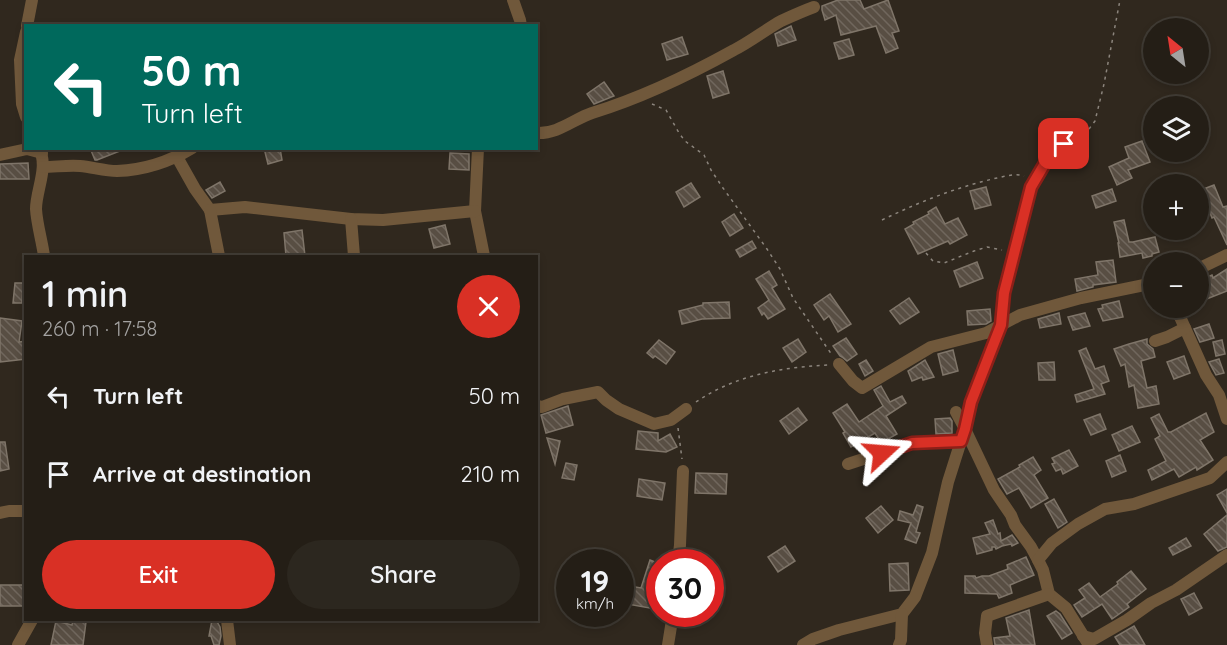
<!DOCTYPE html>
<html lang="en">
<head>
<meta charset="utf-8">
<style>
	:root { --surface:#241e16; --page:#2c271f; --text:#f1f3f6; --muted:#a3a2a1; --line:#413c35; --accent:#d93025 }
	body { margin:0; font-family:Quicksand,sans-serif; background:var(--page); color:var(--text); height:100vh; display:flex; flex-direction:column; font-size:22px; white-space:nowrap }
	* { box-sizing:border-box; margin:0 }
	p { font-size:20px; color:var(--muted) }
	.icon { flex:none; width:33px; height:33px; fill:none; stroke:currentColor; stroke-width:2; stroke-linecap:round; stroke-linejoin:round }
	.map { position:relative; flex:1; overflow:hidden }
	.panel { position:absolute; left:24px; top:255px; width:514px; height:366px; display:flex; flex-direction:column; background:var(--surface); border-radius:0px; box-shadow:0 3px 9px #0003,0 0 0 2px var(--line) }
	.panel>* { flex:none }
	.banner { position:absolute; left:24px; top:24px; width:514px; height:126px; border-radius:0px; box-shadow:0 3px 9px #0003,0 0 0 2px var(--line); background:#00695c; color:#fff; overflow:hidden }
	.needle { width:39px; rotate:330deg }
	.fabs { position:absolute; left:1143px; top:18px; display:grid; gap:12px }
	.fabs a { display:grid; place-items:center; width:66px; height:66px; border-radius:50%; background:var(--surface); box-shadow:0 3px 9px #0003,0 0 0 2px var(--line); font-size:30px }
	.speed { position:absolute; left:556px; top:549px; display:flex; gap:12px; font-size:30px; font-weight:700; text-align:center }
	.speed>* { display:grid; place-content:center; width:78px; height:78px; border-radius:50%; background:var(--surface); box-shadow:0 3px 9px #0003,0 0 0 2px var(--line); line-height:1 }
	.speed small { font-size:15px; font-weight:400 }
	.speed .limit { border:9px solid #d22; background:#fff; color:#111 }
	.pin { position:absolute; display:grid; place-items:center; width:51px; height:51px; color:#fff; margin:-26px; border-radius:12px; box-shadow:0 3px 9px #0006 }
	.me { position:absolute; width:66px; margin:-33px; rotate:71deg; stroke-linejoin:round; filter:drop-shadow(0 0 4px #0008) }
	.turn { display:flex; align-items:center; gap:21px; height:126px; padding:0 18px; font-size:27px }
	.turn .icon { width:78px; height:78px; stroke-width:2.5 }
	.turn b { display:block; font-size:42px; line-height:51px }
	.round { display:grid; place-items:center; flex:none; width:63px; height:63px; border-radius:32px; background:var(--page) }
	.head { display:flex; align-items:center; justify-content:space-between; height:102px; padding:0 18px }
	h1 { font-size:36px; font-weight:600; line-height:45px }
	.cta { display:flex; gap:12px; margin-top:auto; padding:12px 18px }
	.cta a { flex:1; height:69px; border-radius:36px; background:var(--accent); color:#fff; font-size:24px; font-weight:600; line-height:69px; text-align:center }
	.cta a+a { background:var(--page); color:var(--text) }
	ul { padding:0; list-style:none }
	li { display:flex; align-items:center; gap:18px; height:78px; padding:0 18px }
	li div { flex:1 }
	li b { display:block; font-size:22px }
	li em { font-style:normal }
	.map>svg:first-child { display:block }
	.building { fill:url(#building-back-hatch); stroke:#7f7569; stroke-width:1.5 }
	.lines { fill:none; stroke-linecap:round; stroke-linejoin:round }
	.path { stroke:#8c857d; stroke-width:1.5; stroke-dasharray:3 4.5; stroke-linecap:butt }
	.minor { stroke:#70583b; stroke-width:12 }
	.route-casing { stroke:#8d1f18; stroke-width:15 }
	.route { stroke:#d93025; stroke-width:10 }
</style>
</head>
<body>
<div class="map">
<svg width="1227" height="645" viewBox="0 0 1227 645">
	<defs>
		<pattern id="building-back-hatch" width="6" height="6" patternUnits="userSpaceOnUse" patternTransform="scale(1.5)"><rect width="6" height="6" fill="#584e43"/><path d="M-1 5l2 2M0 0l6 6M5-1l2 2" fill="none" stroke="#70675d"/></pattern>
	</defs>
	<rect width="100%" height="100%" fill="#30281e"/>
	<!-- building -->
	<g class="building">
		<path d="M838,0H860L864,9L888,0L899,31L892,33L898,48L886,53L876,26L841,35L836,15L825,20L822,10V6Z"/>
		<path d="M791,26L796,40L778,46L775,34Z"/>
		<path d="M682,37L688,54L667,60L662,44Z"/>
		<path d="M849,39L854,55L839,59L834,43Z"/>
		<path d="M723,71L729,93L713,98L707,76Z"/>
		<path d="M604,82L614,96L594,104L587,94Z"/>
		<path d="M1142,141L1150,162L1128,170L1132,178L1117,185L1109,167L1129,158L1125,147Z"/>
		<path d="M90,148H125V149L97,160H95Z"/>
		<path d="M264,148H280L282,160L268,164Z"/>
		<path d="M450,153L469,154V170L449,169Z"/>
		<path d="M28,163L29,179H0V164Z"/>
		<path d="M220,182L225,191L212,198L206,190Z"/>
		<path d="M691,183L700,197L684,207L676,192Z"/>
		<path d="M1214,185L1223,207L1227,206V245L1214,217L1212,218L1201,190Z"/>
		<path d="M986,187L991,205L975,209L970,191Z"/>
		<path d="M1112,189L1116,201L1096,208L1092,196Z"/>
		<path d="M936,207L945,224L958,218L967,235L950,244L948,241L918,254L905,229L914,224L913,222L929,214L928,212Z"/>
		<path d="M734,214L743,228L730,236L722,222Z"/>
		<path d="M1124,220L1129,242H1133L1155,237L1159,252L1152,254V256L1143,258L1142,253L1120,257L1118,243H1119L1114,222Z"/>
		<path d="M445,225L450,244L434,248L429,229Z"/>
		<path d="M302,230L305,256H286L284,233Z"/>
		<path d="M752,241L756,248L740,257L736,250Z"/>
		<path d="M1113,260L1116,282L1093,285V287L1077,291L1075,279L1098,275L1096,262Z"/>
		<path d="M977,262L983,278L960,287L954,271Z"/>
		<path d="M1227,269V291L1204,300L1198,287V281L1212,275L1213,278Z"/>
		<path d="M769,271L777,285L772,288L785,309L768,319L764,313L762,315L758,308L769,300L756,279Z"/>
		<path d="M15,283H23L22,303H13Z"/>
		<path d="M830,294L851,324L838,332L829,316L824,320L814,305Z"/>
		<path d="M909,298L919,312L900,324L890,311Z"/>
		<path d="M1119,301L1123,317L1103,321L1098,309L1103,308L1102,305Z"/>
		<path d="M729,302L730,318L702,319L682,324L679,311L703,305V303Z"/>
		<path d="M990,309L991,321L986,324L968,325L967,311Z"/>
		<path d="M1059,313L1061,324L1040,328L1038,319Z"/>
		<path d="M1085,313L1090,326L1073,330L1068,317Z"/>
		<path d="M0,318L22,321L19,342L26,341V359L0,362Z"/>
		<path d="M1209,324L1214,338L1200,342L1194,329Z"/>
		<path d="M846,338L857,354L847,361L842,357L840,356L833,346Z"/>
		<path d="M798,339L806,352L792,362L783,348Z"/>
		<path d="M1147,339V344L1153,349L1155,357L1141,361L1147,388L1156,386L1159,404L1138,408L1134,385L1129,387L1125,364L1121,366L1114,349L1129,344Z"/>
		<path d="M659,340L675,352L666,364L655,356L653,358L647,353Z"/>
		<path d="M1222,340L1225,354L1216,356L1213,342Z"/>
		<path d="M1086,348L1095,369L1104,366L1109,381L1101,384L1105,394L1077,402L1075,395L1094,389L1079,351Z"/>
		<path d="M953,350L958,371L943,375L938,354Z"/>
		<path d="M1184,356L1190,373L1174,379L1167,362Z"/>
		<path d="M1219,359L1224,373L1216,375L1209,362Z"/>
		<path d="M866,360L873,371L865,376L859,364Z"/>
		<path d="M925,360L934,377L923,380L922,377L912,381L908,371Z"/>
		<path d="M1054,362L1055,380H1039L1038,363Z"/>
		<path d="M881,386L890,402L902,396L906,403L886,416L897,434L881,443L875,433L851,447L843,433L845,432L833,413L847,404L859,422L883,406L874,390Z"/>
		<path d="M568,406L573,425L546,433L541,415Z"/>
		<path d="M798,408L807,420L789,434L780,421Z"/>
		<path d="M1206,413L1214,432L1200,440L1213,460L1197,470L1196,467L1179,477L1174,469L1152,480L1148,470L1166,461L1155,439L1160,436L1151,418L1159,414L1168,432H1171Z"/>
		<path d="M1100,414L1106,429L1091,435L1084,420Z"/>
		<path d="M950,418L952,421V433L936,434L935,419Z"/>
		<path d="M1132,426L1140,442L1119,451L1112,435Z"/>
		<path d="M638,431L658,433V441L670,434L677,447L666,452L636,449Z"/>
		<path d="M547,438L560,441L555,464Z"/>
		<path d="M0,442H5L9,469L0,471Z"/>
		<path d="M1069,450L1078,466L1063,474L1061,469L1056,471L1052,464L1055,463L1052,458Z"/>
		<path d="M1120,455L1126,471L1112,477L1106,461Z"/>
		<path d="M1033,457L1041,470L1034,475L1048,498L1031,508L1019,488L1007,494L998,479L1020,467L1019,465Z"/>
		<path d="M566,463L577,465L574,480L562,478Z"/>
		<path d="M696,473L727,474L726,494L695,493Z"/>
		<path d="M639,479L665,483L662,500L637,496Z"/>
		<path d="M1227,489V513L1217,495Z"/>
		<path d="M1054,499L1067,522L1058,528L1045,504Z"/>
		<path d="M917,505L923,507L916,532L920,533L916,543L905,539L911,523L898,520L900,511L913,515Z"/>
		<path d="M881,506L893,520L878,533L866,518Z"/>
		<path d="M1227,515V547L1218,551L1204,534Z"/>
		<path d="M993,520L998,534L1000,533L1001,541L1012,535L1018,543L1012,546L1011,544L1002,546L996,549L995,547H992V550L977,554L973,538L990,534L985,523Z"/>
		<path d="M1186,538L1191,546L1173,555L1169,548Z"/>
		<path d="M785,546L795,561L778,572L768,557Z"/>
		<path d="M1026,557L1034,575L1010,585L1012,593L999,598L997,594L965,593V576H975L976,578L982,576H989L1008,569L1007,565Z"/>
		<path d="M650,560L660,564V583L655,609L627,604L630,586L641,588Z"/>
		<path d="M908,563L909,590L890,591L889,564Z"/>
		<path d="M1131,571L1146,589L1127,604L1129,607L1112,619L1102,604L1082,617L1074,605L1085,598L1079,590L1089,583L1100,597L1118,584L1117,582Z"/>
		<rect x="0" y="585" width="25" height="21"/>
		<path d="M1194,593L1202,608L1189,615L1181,599Z"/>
		<path d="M1029,610L1035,645H995L994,638L1010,636L1006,618Z"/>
		<path d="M1056,611L1060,614L1072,633L1062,639L1047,616Z"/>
		<path d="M73,620L86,622L83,645H51L56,621L72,625Z"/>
		<path d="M212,620H216L220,627L221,636L219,645H214L211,636H209Z"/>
		<path d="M1134,626L1145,645H1120L1115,637Z"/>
	</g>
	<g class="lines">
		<!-- path -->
		<g class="path">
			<path d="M652,104L666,110L679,133L685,141L704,155L711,170L723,188L767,249L780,269L793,298L832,355"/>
			<path d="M1089,129L1095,121L1104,84L1120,0"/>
			<path d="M882,220C919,202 957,187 997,178C1006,176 1016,173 1024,176"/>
			<path d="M926,253L933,261L944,263L974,251L987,247L1002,250"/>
			<path d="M696,402C735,375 783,367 829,365"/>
			<path d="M678,428L682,459"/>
		</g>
		<!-- minor -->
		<g class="minor">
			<path d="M513,0L520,20L521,26"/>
			<path d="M27,26L32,0"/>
			<path d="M26,32L20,60L22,104L26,117"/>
			<path d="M537,133C558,134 574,119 592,113C641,98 689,75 734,50C750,42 765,30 781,21C792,16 803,11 814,7"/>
			<path d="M1078,135L1051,154L1031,187L1004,293L1001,325L1020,315L1081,298L1154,283"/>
			<path d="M39,148C49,167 36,190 36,209C37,225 42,241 44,256"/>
			<path d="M478,148L475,211L484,256"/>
			<path d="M0,155L27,149L42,153"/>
			<path d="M177,157L195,189L210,210L245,207L351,219L383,220L475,211"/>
			<path d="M43,167C55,167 68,165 80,166C92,167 105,171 117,171C144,170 169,162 192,148"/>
			<path d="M210,210L219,256"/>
			<path d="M351,219L354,256"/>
			<path d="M1198,269L1227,255"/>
			<path d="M1176,308L1206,375L1219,395L1227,419"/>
			<path d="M1155,341L1167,337L1185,328"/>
			<path d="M839,364L853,381L862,388L931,347L986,333L1001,325L971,402L965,429L994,490L1011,515L1015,525L1031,547L1038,560L1043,570L1049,594L1066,608L1089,645"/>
			<path d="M537,406L542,407L563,399L598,392L606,400L619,409L654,424L671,420L686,409"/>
			<path d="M956,412L965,429L964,432"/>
			<path d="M0,513L9,511H26"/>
			<path d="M1038,560L1052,543L1078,524L1105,509L1134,504L1210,478L1227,462"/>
			<path d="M678,562L680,545L683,471"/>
			<path d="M227,620L230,645"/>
			<path d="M1083,636L1094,639L1127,620L1151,603L1176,590L1227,555"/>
			<path d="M18,645L32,620"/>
			<path d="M668,645L673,614"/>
			<path d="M803,645L813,639L839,630L902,614L915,597L932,553L948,482L961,441L912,443L848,464"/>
			<path d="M899,645L901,640L902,614"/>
			<path d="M987,645L985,633L987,616L1049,594"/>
		</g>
	</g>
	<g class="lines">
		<!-- route casing -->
		<g class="route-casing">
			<path id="route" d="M882,453L912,443L961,441L965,429L971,402L1001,325L1004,293L1031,187L1051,153L1064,144"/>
		</g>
		<!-- route -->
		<use href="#route" class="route"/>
	</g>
</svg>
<div class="fabs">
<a><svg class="needle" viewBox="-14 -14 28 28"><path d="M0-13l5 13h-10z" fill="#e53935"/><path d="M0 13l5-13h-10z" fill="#a3a2a1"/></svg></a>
<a><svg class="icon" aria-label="layers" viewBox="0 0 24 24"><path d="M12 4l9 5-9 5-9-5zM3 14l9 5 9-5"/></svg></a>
<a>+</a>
<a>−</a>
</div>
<div class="speed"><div>19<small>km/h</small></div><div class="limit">30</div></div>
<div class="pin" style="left:1064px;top:144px;background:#d93025"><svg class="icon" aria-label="arrive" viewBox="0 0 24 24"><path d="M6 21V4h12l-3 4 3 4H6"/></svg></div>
<svg class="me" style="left:882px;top:453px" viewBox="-20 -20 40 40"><path d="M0-17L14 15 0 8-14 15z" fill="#d93025" stroke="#fff" stroke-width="4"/></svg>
<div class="banner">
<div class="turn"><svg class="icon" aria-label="left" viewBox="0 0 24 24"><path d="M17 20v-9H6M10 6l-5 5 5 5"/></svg><div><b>50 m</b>Turn left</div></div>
</div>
<section class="panel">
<div class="head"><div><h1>1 min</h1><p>260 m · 17:58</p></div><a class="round" style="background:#d93025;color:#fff"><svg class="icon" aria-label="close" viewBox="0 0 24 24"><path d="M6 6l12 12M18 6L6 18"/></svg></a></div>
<ul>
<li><svg class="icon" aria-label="left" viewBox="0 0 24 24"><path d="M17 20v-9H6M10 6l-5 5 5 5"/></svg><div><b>Turn left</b></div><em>50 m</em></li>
<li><svg class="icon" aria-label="arrive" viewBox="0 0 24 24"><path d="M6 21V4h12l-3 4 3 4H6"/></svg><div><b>Arrive at destination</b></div><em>210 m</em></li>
</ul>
<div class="cta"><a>Exit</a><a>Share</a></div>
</section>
</div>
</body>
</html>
